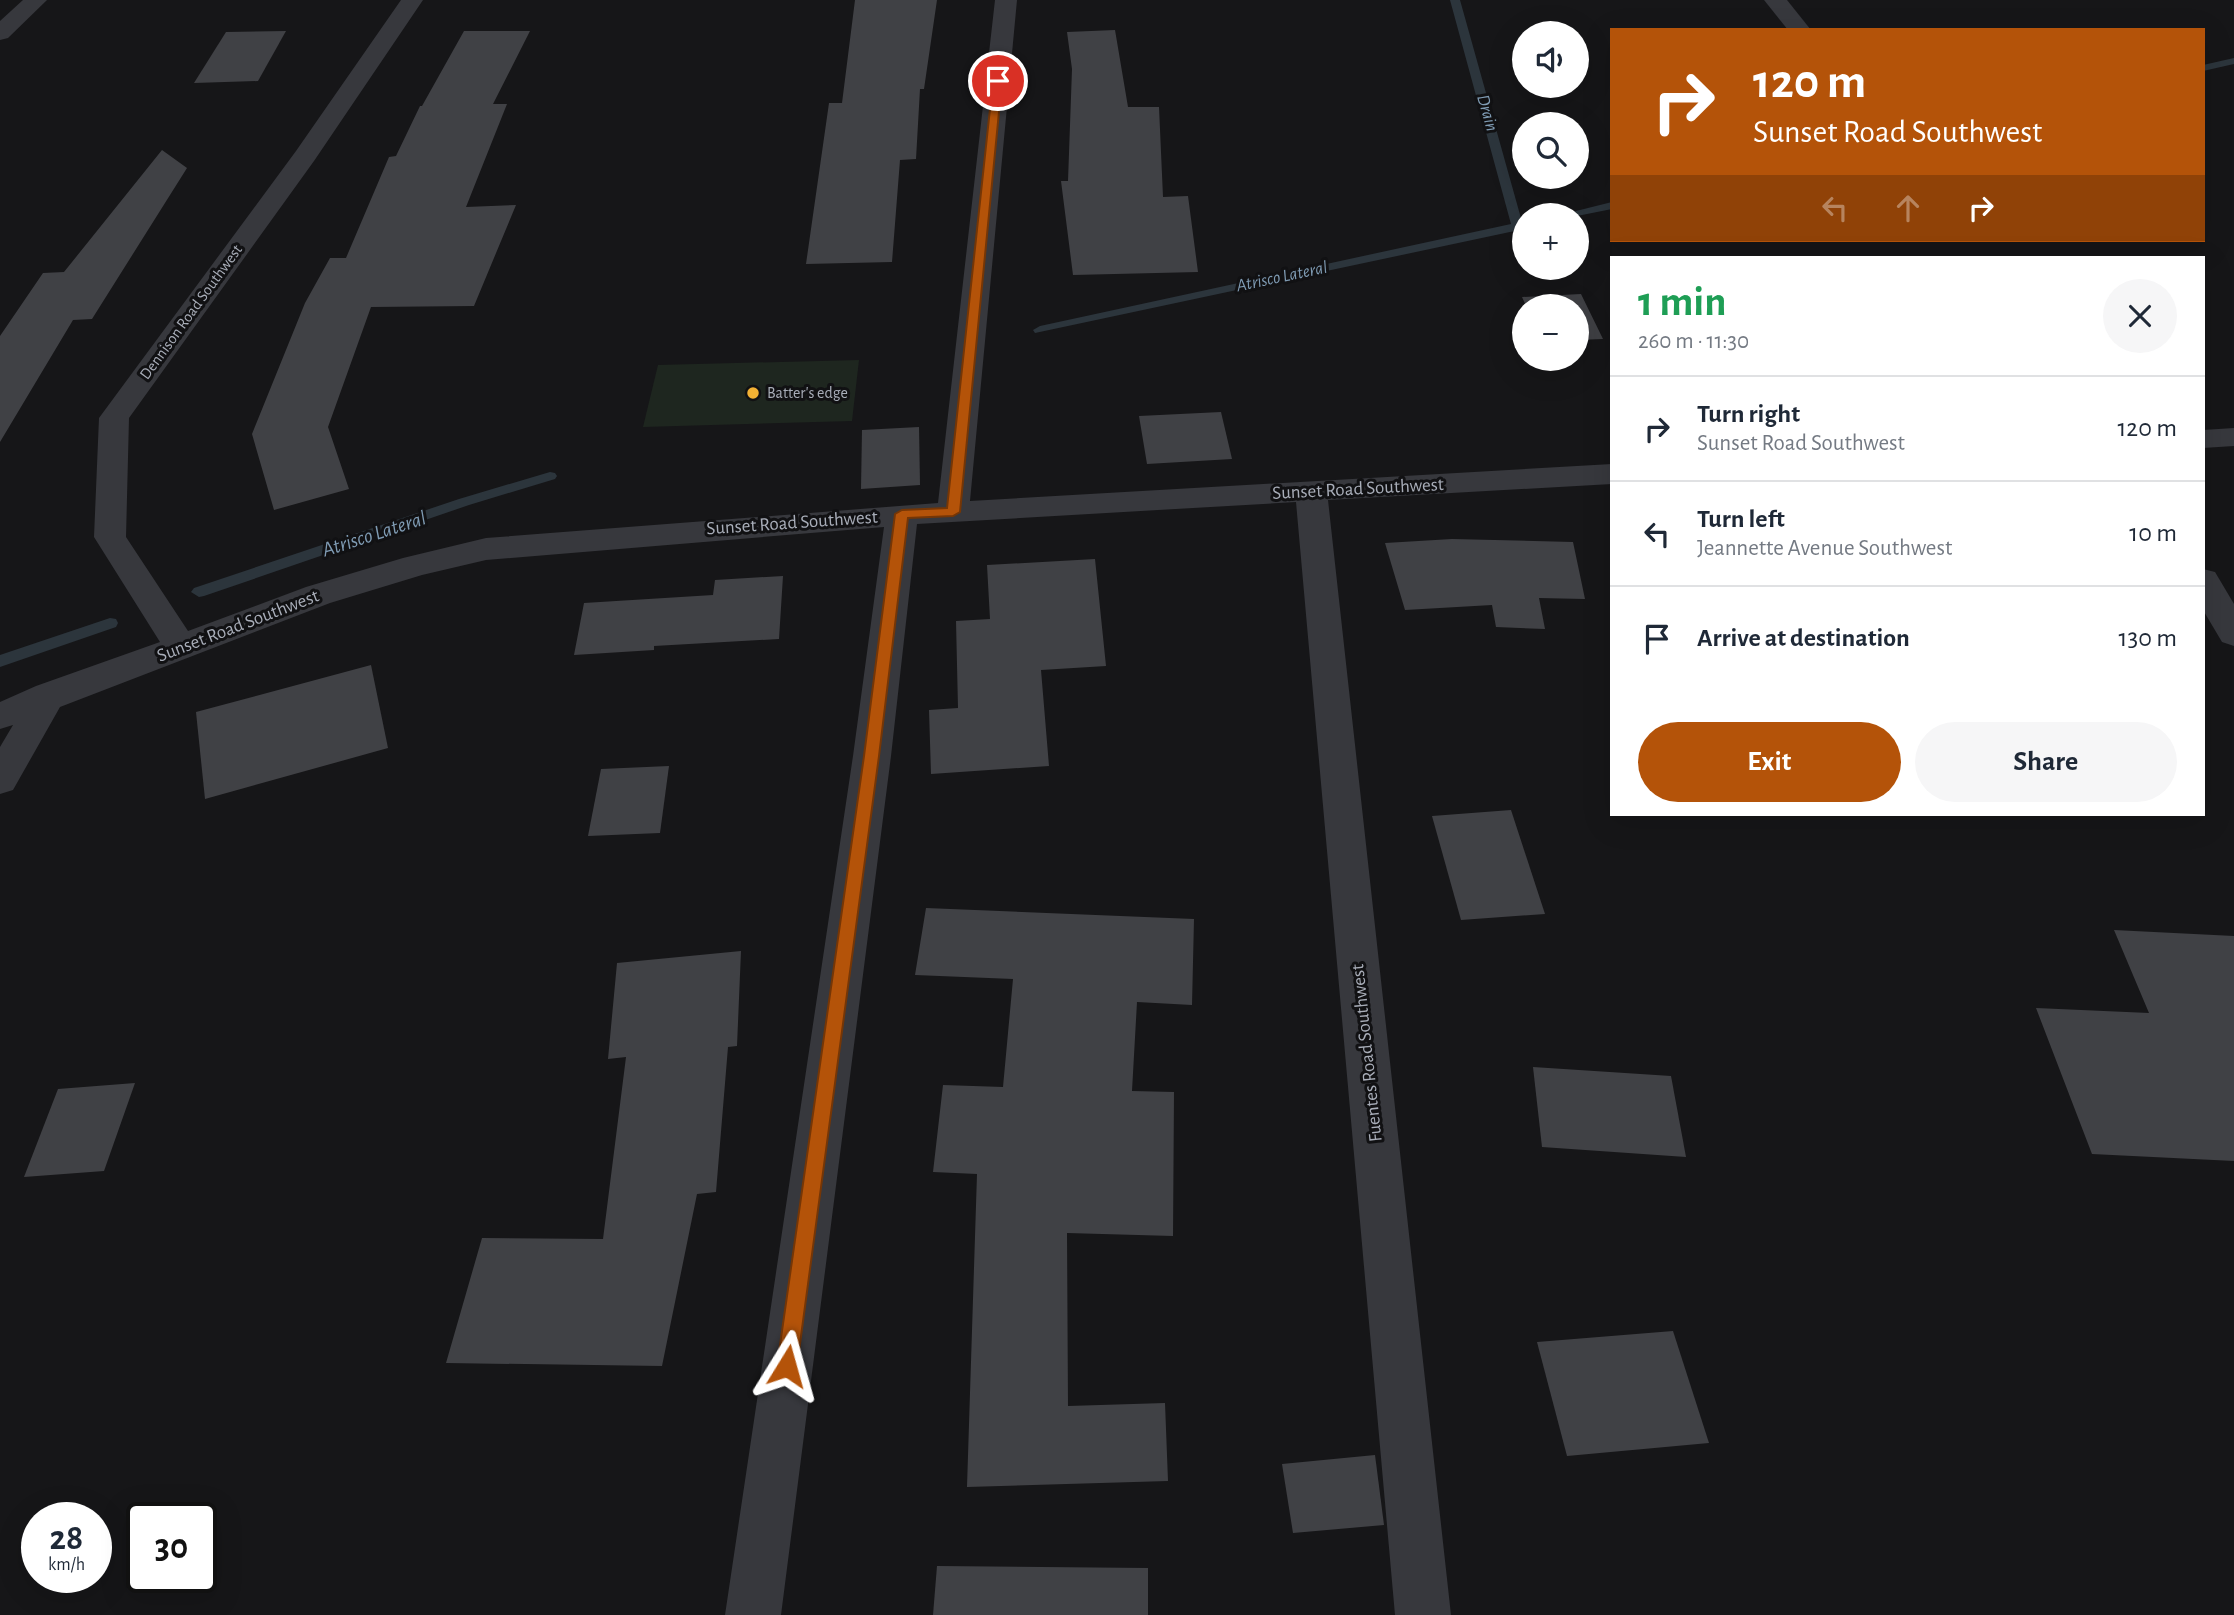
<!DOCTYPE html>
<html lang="en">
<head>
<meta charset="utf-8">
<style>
	:root { --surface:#fff; --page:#f6f6f7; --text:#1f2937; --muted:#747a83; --line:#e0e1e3; --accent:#b45309 }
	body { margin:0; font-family:"Alegreya Sans",sans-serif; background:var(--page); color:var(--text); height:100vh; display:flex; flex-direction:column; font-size:26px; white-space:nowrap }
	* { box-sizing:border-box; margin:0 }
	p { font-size:23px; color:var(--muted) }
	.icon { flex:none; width:38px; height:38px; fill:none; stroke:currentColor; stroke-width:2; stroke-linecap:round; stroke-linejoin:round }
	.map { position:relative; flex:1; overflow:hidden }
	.drawer { position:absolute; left:1610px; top:256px; width:595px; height:560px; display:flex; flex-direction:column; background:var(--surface); border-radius:0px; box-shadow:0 7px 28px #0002 }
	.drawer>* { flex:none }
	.top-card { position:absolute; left:1610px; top:28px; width:595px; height:214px; border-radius:0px; box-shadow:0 7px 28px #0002; background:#b45309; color:#fff; overflow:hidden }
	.controls { position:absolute; left:1512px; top:21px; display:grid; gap:14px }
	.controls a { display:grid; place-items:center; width:77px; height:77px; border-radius:50%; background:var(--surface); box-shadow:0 7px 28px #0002; font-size:35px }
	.speed { position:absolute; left:21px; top:1502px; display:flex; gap:14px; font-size:35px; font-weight:700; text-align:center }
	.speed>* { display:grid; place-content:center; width:91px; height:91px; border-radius:50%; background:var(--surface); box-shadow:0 7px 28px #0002; line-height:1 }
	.speed small { font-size:18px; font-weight:400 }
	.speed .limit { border:4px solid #111; border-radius:10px; background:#fff; color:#111 }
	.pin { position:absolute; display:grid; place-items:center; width:60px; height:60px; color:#fff; margin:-30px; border:4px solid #fff; border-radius:50%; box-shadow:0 2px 7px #0007 }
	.me { position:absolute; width:77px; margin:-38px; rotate:8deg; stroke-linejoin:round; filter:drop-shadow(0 0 5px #0008) }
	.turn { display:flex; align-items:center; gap:24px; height:147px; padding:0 28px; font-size:32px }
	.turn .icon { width:91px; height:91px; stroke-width:2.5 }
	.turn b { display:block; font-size:49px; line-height:60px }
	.lanes { display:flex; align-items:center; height:66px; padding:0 28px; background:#0003; justify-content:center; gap:35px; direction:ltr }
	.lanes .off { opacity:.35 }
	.round { display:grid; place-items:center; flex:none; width:74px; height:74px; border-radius:37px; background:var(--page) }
	.overview { display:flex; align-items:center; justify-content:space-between; height:119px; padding:0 28px }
	h1 { font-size:42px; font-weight:700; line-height:52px; color:#1e9e55 }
	.action { display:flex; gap:14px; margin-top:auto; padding:14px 28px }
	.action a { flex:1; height:80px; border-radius:42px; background:var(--accent); color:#fff; font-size:28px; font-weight:700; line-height:80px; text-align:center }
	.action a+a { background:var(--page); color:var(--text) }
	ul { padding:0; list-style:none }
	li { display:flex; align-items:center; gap:21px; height:105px; padding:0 28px; border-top:2px solid var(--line) }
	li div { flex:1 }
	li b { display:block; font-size:26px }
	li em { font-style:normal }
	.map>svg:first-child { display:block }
	.green { fill:#1e261f }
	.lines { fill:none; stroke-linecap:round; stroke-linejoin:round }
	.stream { fill:#2c353c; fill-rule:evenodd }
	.building { fill:#404145 }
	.minor { fill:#37383d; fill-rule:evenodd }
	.route { fill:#b45309; stroke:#753606; stroke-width:2 }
	.poi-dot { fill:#f2b134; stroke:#111113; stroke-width:2.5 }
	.labels { text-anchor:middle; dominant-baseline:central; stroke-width:6; stroke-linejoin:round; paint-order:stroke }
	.far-street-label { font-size:16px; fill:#a8adb8; stroke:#111113 }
	.far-poi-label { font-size:16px; fill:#a8adb8; stroke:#111113; text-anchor:start }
	.far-water-label { font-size:18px; font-style:italic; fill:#7f9bb3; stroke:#111113 }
	.street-label { font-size:19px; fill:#a8adb8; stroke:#111113 }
	.water-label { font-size:21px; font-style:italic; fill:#7f9bb3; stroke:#111113 }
</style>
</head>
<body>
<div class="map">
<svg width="2234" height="1615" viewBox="0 0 2234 1615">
	<rect width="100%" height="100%" fill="#161618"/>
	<!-- green -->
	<path class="green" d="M859,360L852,421L643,427L658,365Z"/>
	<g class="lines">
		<!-- stream -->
		<g class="stream">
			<path d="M1450,0H1460L1524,229L1035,333L1033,330L1040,326L1511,224Z"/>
			<path d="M2234,58V64L2203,71V65Z"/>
			<path d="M1612,202V209L1577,216L1560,215Z"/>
			<path d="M550,472L555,473L557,476L555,479L469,505L204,596L199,597L191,592L194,588L459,499Z"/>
			<path d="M110,618L116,619L118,623L116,627L0,667V655Z"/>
		</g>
	</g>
	<!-- building -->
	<g class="building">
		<path d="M855,0H937L924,89H920L916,159L900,160L892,262L806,264L829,103H842Z"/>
		<path d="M1115,30L1128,107H1159L1163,197L1188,196L1198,272L1073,275L1061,181H1068L1072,69L1067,32Z"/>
		<path d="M286,31L258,81L194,83L226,32Z"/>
		<path d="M464,31H530L493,104H507L466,207L516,205L474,306L371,307L328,427L349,489L274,510L252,434L305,303L330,258H346L389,157L396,156L420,106H422Z"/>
		<path d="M162,150L187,168L92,319L73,320L0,442V336L43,273L64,272Z"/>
		<path d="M1581,294L1603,339L1577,340V306H1526L1522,297Z"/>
		<path d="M1221,412L1232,459L1147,464L1139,416Z"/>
		<path d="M919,427L920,485L861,489L862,430Z"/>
		<path d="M1452,539L1573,542L1585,599L1539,598L1545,629L1496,627L1492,605L1405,610L1385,543Z"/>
		<path d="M1095,559L1106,666L1041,670L1049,766L931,774L929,710L958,708L956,621L990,619L987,565Z"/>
		<path d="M783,576L779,639L654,646V650L574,655L584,603L713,595L715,580Z"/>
		<path d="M371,665L388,748L205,799L196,712Z"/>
		<path d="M669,766L660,833L588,836L601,769Z"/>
		<path d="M1511,810L1545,914L1461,920L1432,816Z"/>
		<path d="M926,908L1194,919L1192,1005L1137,1002L1132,1091L1174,1092L1173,1236L1067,1233L1068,1406L1165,1403L1168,1481L967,1487L977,1174L933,1172L943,1085L1003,1087L1013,979L915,975Z"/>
		<path d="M2114,930L2234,936V1161L2092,1154L2036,1008L2149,1013Z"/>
		<path d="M741,951L737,1046L728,1047L716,1192L697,1194L662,1366L446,1363L482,1238L603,1239L626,1057L608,1059L617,963Z"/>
		<path d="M1533,1067L1671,1076L1686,1157L1542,1147Z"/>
		<path d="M135,1083L104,1171L24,1177L58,1089Z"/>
		<path d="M1673,1331L1709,1443L1567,1456L1537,1342Z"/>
		<path d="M1375,1455L1384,1525L1293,1533L1282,1464Z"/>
		<path d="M937,1566L1148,1568V1615H933Z"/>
	</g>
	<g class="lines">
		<!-- minor -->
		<g class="minor">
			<path d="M23,0H47L8,38L0,40V21Z"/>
			<path d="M401,0H423L314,161L129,418L126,537L188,631L306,587L403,558L486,538L938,503L995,0H1017L970,501L1612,464V484L1328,500L1451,1615H1395L1296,502L917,524L891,756L781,1615H725L853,756L884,527L486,560L422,575L330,603L60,707L13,790L0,794V747L13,725L0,729V702L36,686L160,642L94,537L99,418L296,151Z"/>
			<path d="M1764,0H1787L1811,30H1788Z"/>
			<path d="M2234,428V446L2203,448V430Z"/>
			<path d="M2203,569L2215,572L2234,604V646L2222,642L2203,610Z"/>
		</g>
	</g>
	<!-- route -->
	<path class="route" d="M998,78L1002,81L960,512L953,516L908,518L879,756L797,1366L794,1373L787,1376L780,1373L777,1366L864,756L895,514L902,510L947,508L993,81Z"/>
	<!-- markers -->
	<circle class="poi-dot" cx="753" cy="393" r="7"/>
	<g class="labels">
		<!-- far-street labels -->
		<g class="far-street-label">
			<text transform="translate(191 312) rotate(-54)">Dennison Road Southwest</text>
		</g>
		<!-- far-poi labels -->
		<g class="far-poi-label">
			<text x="767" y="393">Batter's edge</text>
		</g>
		<!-- far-water labels -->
		<g class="far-water-label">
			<text transform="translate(1487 113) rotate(74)">Drain</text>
			<text transform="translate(1282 277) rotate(-12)">Atrisco Lateral</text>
		</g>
		<!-- street labels -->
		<g class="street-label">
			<text transform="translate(1358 489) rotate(-3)">Sunset Road Southwest</text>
			<text transform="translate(792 523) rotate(-4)">Sunset Road Southwest</text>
			<text transform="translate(238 626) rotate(-21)">Sunset Road Southwest</text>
			<text transform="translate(1367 1053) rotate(-96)">Fuentes Road Southwest</text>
		</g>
		<!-- water labels -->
		<g class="water-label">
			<text transform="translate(374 534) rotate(-18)">Atrisco Lateral</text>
		</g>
	</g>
</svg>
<div class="controls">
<a><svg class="icon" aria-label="sound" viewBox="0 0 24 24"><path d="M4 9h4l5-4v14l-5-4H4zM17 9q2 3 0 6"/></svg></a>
<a><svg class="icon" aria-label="search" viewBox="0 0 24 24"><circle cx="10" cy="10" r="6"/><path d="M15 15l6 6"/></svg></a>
<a>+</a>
<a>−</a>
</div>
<div class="speed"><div>28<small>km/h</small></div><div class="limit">30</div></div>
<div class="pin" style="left:998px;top:81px;background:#d93025"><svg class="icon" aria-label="arrive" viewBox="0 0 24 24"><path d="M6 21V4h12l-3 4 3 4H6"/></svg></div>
<svg class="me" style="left:787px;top:1366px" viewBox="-20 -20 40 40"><path d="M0-17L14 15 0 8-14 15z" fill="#b45309" stroke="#fff" stroke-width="4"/></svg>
<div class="top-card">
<div class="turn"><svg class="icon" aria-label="right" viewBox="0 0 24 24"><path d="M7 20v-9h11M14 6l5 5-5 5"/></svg><div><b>120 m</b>Sunset Road Southwest</div></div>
<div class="lanes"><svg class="icon off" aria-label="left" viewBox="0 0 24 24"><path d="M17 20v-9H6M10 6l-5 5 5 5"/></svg><svg class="icon off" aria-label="ahead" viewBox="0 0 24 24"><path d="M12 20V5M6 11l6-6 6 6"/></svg><svg class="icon" aria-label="right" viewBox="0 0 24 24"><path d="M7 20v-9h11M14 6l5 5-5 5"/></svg></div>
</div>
<section class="drawer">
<div class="overview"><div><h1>1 min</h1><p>260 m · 11:30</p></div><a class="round"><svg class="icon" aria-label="close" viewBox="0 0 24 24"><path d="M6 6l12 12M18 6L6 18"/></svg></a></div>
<ul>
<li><svg class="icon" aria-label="right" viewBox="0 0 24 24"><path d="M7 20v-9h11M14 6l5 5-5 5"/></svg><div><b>Turn right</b><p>Sunset Road Southwest</p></div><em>120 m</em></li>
<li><svg class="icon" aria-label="left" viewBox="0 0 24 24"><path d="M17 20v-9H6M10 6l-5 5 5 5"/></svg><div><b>Turn left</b><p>Jeannette Avenue Southwest</p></div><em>10 m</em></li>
<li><svg class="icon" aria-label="arrive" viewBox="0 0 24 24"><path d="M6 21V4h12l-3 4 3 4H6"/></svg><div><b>Arrive at destination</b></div><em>130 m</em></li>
</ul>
<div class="action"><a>Exit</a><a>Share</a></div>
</section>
</div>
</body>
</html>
